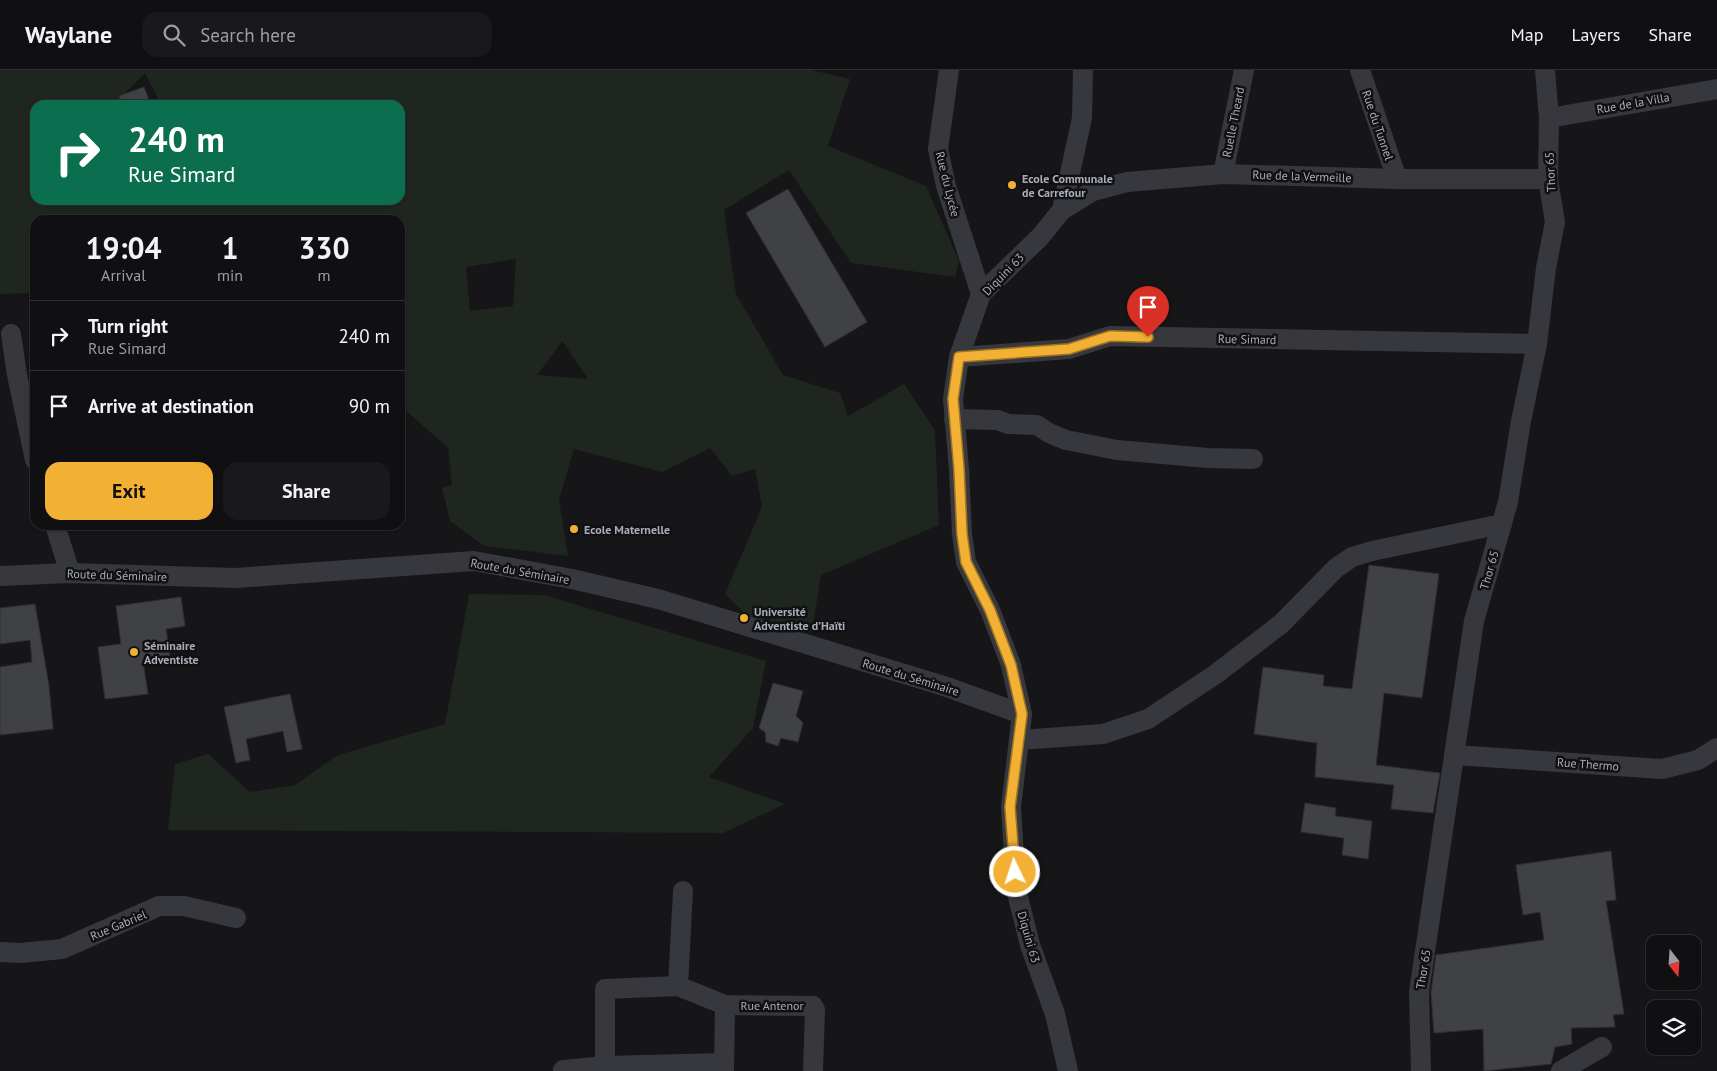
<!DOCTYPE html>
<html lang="en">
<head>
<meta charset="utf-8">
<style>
	:root { --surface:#101012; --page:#19191b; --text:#f1f3f6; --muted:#9c9d9f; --line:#303032; --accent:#f2b134 }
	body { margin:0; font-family:"PT Sans",sans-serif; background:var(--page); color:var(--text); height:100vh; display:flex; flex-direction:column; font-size:19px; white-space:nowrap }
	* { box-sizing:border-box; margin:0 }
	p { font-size:16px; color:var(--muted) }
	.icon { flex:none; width:28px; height:28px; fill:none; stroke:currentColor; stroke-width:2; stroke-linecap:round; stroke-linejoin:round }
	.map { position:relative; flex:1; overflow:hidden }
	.panel { position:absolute; left:30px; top:145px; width:375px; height:315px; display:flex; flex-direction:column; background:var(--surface); border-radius:15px; box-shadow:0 1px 4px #0004,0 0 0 1px var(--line) }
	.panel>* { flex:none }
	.top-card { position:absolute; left:30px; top:30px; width:375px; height:105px; border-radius:15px; box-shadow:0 1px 4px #0004,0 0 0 1px var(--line); background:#0b6e4f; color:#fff; overflow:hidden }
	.needle { width:32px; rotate:163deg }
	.tools { position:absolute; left:1646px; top:865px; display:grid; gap:10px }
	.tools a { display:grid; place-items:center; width:55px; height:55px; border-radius:10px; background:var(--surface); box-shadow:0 1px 4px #0004,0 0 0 1px var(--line); font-size:25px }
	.pin { position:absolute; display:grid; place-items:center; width:42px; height:42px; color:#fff; margin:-51px -21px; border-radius:50% 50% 50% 0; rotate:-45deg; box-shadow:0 0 5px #0007 }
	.pin .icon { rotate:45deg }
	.me { position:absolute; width:55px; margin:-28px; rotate:356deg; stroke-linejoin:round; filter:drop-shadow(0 0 4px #0008) }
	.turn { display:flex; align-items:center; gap:18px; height:105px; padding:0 15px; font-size:22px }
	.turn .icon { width:65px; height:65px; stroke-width:2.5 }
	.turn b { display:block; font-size:35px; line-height:42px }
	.eta { display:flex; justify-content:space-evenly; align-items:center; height:85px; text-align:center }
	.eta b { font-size:30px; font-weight:700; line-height:35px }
	.action { display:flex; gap:10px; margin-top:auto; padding:10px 15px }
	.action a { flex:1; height:58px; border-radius:15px; background:var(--accent); color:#111; font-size:20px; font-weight:700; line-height:58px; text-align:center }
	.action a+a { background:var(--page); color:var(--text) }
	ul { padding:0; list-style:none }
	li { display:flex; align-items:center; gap:15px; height:70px; padding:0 15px; border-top:1px solid var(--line) }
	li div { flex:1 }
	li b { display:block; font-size:19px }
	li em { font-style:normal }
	header { display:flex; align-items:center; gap:30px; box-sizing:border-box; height:70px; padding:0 25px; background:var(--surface); border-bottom:1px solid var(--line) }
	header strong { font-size:24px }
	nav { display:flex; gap:28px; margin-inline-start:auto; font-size:18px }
	.search { width:350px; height:45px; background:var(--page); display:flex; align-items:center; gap:12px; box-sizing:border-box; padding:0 18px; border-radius:15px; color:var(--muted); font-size:19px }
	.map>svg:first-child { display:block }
	.green { fill:#1e261f; fill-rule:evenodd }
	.building { fill:#404145; stroke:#303034 }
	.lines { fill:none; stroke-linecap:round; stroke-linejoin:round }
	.minor { stroke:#37383d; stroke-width:20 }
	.route-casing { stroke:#9d7322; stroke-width:12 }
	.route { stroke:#f2b134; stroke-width:9 }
	.poi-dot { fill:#f2b134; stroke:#111113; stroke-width:2 }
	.labels { text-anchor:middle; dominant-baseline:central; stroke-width:5; stroke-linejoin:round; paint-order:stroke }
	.street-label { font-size:12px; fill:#a8adb8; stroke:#111113 }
	.poi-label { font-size:12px; font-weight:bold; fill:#a8adb8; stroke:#111113; text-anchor:start }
</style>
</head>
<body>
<header>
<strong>Waylane</strong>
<div class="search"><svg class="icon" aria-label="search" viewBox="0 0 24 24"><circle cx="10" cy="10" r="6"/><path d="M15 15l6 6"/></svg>Search here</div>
<nav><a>Map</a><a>Layers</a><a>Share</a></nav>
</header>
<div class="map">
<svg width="1717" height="1001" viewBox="0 0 1717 1001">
	<rect width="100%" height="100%" fill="#161618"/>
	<!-- green -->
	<g class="green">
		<path d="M0,0H811L850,9L828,76L926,116L959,191L955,207L851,193L789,100L724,140L736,224L783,305L840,323L848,346L904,314L935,360L939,455L821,505L812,562L750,548L725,524L762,437L755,399L732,406L710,378L662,402L574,379L559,430L568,486L484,476L450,451L442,418L452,415L448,378L403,338L400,337V150H35V223L0,224ZM145,3L161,35H400V130H35V35H113ZM516,189L513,236L470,241L466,197ZM562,272H563L588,309L537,305Z"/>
		<path d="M469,524L544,525L766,591L753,658L709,707L785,734L723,763L168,760L175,694L208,684L250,722L295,715L338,685L445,654Z"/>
	</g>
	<!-- building -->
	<g class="building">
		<path d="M144,17L151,35H122L119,26Z"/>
		<path d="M788,119L867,252L825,277L746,143Z"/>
		<path d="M1369,495L1439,504L1422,628L1384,623L1376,695L1440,703L1433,743L1391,739L1394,715L1315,707L1317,673L1254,664L1263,597L1324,605L1323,616L1352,619Z"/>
		<path d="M181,527L185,556L166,559L170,587L143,591L148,624L105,629L98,577L121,574L116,536Z"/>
		<path d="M35,534L49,616L53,659L0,665V597L32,592L30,570L0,574V538Z"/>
		<path d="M773,613L803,621L796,646L803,653L798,672L781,668L778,676L766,672L765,662L759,658Z"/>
		<path d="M290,624L302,679L287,682L283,661L246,669L250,690L236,693L224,637Z"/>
		<path d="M1305,733L1336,738L1335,746L1372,751L1368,789L1342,785L1344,768L1301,762Z"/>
		<path d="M1611,781L1616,830L1606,831L1624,944L1613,945L1615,957L1571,958L1572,974L1555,977L1551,994L1484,1001L1483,959L1434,963L1431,923L1436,885L1544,870L1540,842L1523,845L1516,795Z"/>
	</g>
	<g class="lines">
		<!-- minor -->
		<g class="minor">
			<path d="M949,0L938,79L946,116L981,224"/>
			<path d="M1360,0L1397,109"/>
			<path d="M1549,48L1717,19"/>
			<path d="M1223,104L1244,0"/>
			<path d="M1062,140L1093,121L1127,112L1223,104L1397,109H1548"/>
			<path d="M11,264L17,305L35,390"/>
			<path d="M959,287L1069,279L1110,266L1537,274"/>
			<path d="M954,349L998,350L1008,354L1037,355L1049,363L1066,370L1117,380L1208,388L1253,389"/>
			<path d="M55,455L70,503"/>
			<path d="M0,506L70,503L235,508L474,491L572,509L658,529L944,616L1022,644"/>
			<path d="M1019,670L1103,664L1148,649L1216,604L1281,554L1336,498L1352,487L1372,481L1502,454"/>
			<path d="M1454,685L1662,699L1698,690L1717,678"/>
			<path d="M0,882L20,883L62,879L159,836H184L236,848"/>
			<path d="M678,916L683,821"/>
			<path d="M605,996V919L678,916L725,935L813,936L815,940L813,1001"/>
			<path d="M563,1000L605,996L723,993"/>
			<path d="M724,1001L725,935"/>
			<path d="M1068,1001L1055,944L1030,875L1016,819L1011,737L1022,644L1011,595L990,540L966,492L962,464L959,399L953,329L959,287L981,224L1040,167L1062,140L1082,48L1083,0"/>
			<path d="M1421,1001L1419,922L1474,551L1508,432L1521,351L1537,274L1546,198L1555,152L1548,109L1549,48L1545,0"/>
			<path d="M1561,1001L1602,977"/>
		</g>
	</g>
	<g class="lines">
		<!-- route casing -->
		<g class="route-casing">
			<path id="route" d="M1015,802L1010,737L1022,644L1011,595L990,540L966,492L962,464L959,399L953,329L959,287L1069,279L1110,266L1148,267"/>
		</g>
		<!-- route -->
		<use href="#route" class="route"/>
	</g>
	<!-- markers -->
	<g class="poi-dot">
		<circle cx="1012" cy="115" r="5"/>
		<circle cx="574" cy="459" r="5"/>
		<circle cx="744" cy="548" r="5"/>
		<circle cx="134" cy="582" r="5"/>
	</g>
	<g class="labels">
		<!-- street labels -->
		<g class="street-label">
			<text transform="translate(1633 33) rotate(-10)">Rue de la Villa</text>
			<text transform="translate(1233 52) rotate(-79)">Ruelle Theard</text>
			<text transform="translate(1378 55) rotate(71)">Rue du Tunnel</text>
			<text transform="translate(1550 102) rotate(-93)">Thor 65</text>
			<text transform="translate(1302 106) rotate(2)">Rue de la Vermeille</text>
			<text transform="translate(948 114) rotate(76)">Rue du Lycée</text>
			<text transform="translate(1003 204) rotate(-46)">Diquini 63</text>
			<text transform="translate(1247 269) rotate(1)">Rue Simard</text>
			<text transform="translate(1489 500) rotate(-74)">Thor 65</text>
			<text transform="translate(520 501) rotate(10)">Route du Séminaire</text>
			<text transform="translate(117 505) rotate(2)">Route du Séminaire</text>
			<text transform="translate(911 607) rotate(17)">Route du Séminaire</text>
			<text transform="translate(1588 694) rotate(4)">Rue Thermo</text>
			<text transform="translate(118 855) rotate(-23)">Rue Gabriel</text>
			<text transform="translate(1029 867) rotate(74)">Diquini 63</text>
			<text transform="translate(1423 899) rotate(-81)">Thor 65</text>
			<text x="772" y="935">Rue Antenor</text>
		</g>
		<!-- poi labels -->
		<g class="poi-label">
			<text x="1022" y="108">Ecole Communale<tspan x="1022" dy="14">de Carrefour</tspan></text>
			<text x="584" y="459">Ecole Maternelle</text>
			<text x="754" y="541">Université<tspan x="754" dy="14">Adventiste d’Haïti</tspan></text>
			<text x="144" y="575">Séminaire<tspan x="144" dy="14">Adventiste</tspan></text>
		</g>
	</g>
</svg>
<div class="tools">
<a><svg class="needle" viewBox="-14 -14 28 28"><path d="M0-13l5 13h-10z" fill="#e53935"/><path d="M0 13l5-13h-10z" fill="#9c9d9f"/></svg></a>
<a><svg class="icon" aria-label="layers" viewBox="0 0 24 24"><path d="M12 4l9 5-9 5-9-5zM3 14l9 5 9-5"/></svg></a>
</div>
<div class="pin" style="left:1148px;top:267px;background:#d93025"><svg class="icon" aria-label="arrive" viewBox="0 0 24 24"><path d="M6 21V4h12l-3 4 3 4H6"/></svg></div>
<svg class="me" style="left:1015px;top:802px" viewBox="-20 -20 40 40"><circle r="17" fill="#f2b134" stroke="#fff" stroke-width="3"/><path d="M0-11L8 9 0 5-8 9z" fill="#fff"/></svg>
<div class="top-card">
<div class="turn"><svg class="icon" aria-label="right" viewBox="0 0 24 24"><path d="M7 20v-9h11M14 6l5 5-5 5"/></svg><div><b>240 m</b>Rue Simard</div></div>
</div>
<section class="panel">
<div class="eta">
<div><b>19:04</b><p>Arrival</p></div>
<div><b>1</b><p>min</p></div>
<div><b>330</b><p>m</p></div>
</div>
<ul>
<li><svg class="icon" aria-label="right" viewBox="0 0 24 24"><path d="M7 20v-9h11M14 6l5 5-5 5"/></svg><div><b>Turn right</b><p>Rue Simard</p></div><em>240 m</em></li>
<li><svg class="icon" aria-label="arrive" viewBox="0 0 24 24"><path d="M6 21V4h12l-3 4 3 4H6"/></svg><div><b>Arrive at destination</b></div><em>90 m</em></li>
</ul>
<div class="action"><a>Exit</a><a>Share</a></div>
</section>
</div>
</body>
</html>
